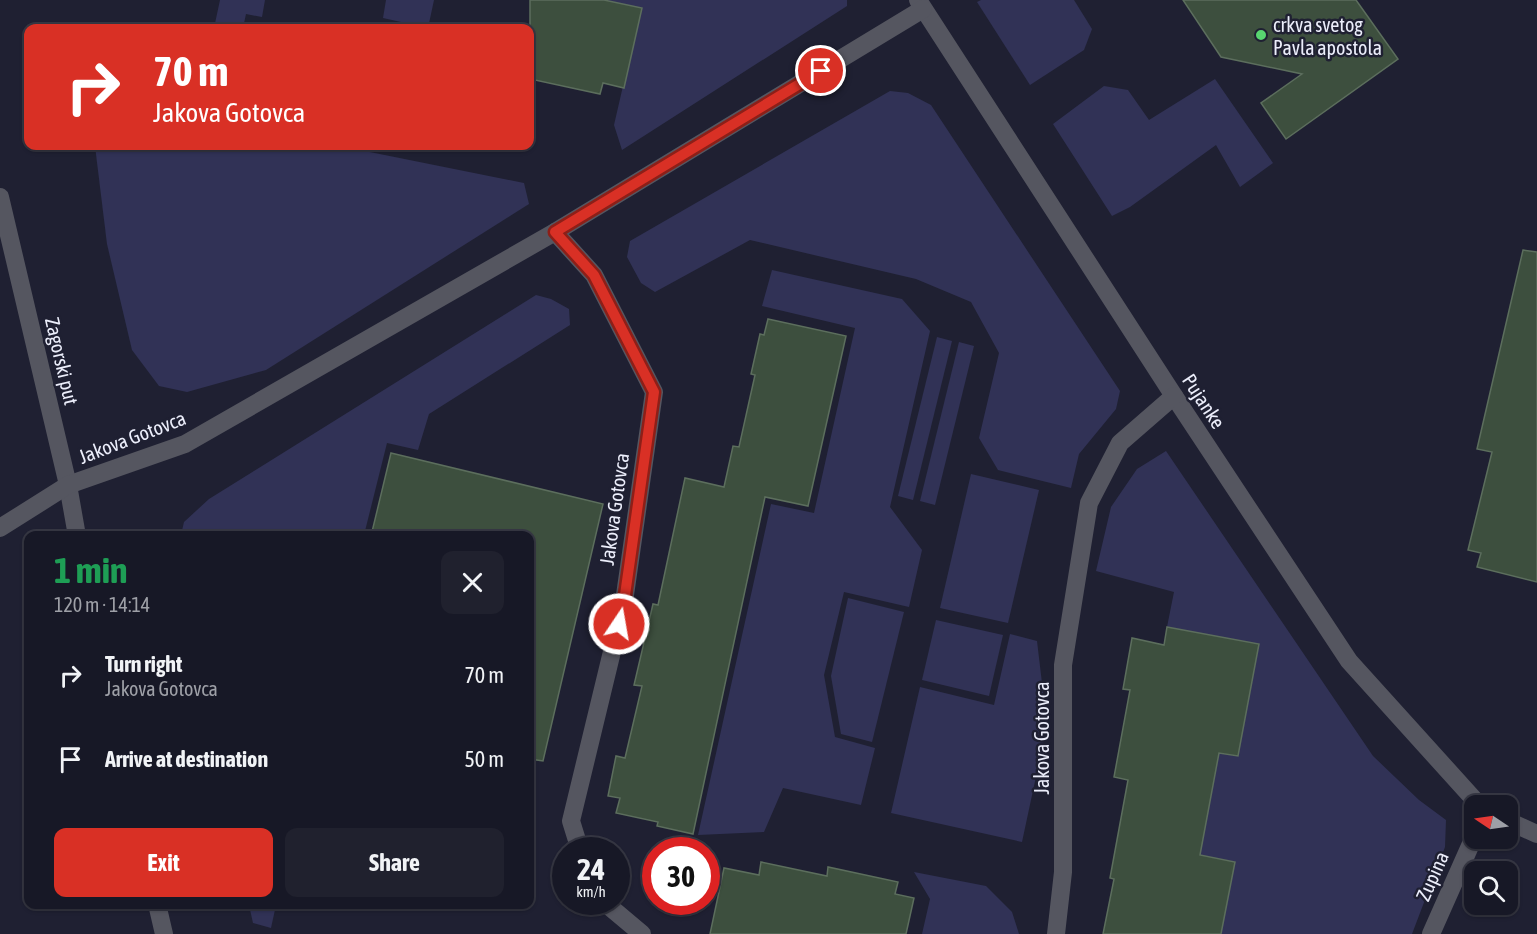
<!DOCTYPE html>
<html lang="en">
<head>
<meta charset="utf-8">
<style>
	:root { --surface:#171826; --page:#20212e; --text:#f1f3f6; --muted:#9ea0a7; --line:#363743; --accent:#d93025 }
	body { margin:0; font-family:"Asap Condensed",sans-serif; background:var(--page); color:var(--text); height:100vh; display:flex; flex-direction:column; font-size:22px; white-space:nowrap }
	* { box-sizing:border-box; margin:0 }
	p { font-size:20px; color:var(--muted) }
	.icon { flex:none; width:33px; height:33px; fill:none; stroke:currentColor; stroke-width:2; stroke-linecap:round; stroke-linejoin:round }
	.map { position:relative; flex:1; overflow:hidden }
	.drawer { position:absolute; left:24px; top:531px; width:510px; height:378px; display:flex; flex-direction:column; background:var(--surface); border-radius:12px; box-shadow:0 2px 4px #0004,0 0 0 2px var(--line) }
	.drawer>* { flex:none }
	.banner { position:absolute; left:24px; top:24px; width:510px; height:126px; border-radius:12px; box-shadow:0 2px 4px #0004,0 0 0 2px var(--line); background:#d93025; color:#fff; overflow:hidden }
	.needle { width:39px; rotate:283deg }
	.tools { position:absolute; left:1464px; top:795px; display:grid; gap:12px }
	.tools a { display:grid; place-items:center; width:54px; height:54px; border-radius:12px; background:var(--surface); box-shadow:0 2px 4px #0004,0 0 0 2px var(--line); font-size:30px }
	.speed { position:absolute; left:552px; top:837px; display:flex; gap:12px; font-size:30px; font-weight:700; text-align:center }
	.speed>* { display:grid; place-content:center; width:78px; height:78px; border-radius:50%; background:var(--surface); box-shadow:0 2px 4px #0004,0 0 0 2px var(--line); line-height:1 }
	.speed small { font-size:15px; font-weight:400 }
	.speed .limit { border:9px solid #d22; background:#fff; color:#111 }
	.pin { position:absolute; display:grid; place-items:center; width:51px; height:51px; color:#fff; margin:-26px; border:3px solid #fff; border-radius:50%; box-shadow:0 2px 6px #0007 }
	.me { position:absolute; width:66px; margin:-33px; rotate:12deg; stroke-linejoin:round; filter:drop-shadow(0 0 4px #0008) }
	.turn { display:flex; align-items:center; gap:21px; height:126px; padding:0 30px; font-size:27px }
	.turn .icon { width:78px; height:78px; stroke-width:2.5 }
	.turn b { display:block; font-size:42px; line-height:51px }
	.round { display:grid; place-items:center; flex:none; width:63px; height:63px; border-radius:12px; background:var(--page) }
	.headline { display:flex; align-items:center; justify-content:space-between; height:102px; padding:0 30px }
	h1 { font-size:36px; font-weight:700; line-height:45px; color:#1e9e55 }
	.primary-button { display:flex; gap:12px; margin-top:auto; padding:12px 30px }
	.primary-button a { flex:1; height:69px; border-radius:12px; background:var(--accent); color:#fff; font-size:24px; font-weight:700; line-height:69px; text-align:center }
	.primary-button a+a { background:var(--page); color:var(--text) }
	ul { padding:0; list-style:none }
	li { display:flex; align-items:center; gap:18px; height:84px; padding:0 30px }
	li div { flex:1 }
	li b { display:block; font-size:22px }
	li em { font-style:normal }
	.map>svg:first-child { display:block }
	.green { fill:#313256 }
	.building { fill:#3d4f3e; stroke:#5c6e5d; stroke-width:1.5 }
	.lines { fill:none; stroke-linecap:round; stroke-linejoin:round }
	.street { stroke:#555660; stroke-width:18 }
	.route-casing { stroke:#8d1f18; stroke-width:15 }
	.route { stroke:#d93025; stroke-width:10 }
	.poi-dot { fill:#58d570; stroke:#1f2032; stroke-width:2 }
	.labels { text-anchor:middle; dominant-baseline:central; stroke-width:5; stroke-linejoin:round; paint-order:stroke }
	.poi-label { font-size:20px; fill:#eceefb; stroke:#1f2032; text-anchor:start }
	.street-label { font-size:20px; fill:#eceefb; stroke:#1f2032 }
</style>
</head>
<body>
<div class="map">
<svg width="1537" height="934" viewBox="0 0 1537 934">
	<rect width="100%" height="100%" fill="#1f2032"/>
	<!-- green -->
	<g class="green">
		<path d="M220,0H265L262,17L246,14L243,28H214Z"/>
		<path d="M386,0H434L428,28L383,18Z"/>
		<path d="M604,0H847V6L622,150L614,125L641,8Z"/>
		<path d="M981,0H1074L1092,29L1084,50L1030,85L977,2Z"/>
		<path d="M1215,79L1273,163L1240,187L1216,145L1130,207L1112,216L1053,124L1104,86L1128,90L1149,120Z"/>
		<path d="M890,91L908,93L931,105L1120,391L1116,409L1079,454L1071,488L998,470L979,438L999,353L971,302L916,279L750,240L655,292L641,283L627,257L630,241Z"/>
		<path d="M95,146H340L524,183L529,204L266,370L187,392L159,386L132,350L107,244Z"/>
		<path d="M772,270L902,299L930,331L890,507L922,550L909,607L844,592L824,675L835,737L875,748L861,805L783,788L764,832L698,835L771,504L814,513L855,328L762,306Z"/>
		<path d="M536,295L551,299L569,309L570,325L429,414L418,450L387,443L364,535H181L184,522L209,499Z"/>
		<path d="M937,337L952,341L913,500L898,496Z"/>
		<path d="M959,342L974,346L935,505L920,501Z"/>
		<path d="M1166,451L1373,756L1419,800L1446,820L1445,847L1412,934H1221L1235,862L1200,855L1219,753L1238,756L1259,645L1167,627L1174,592L1096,571L1111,507L1137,469Z"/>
		<path d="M971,474L1039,490L1008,623L940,608Z"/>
		<path d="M848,598L904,612L872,742L841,734L831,676Z"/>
		<path d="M936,620L1003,635L989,696L922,680Z"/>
		<path d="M1010,634L1037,641L1047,725L1022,842L891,813L920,687L994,705Z"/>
		<path d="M914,872L986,886L1012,912L1019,934H922L930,899Z"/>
		<path d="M249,905H276L271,928L253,923Z"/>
	</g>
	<!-- building -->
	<g class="building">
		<path d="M530,0H604L642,8L624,88L603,83L600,94L530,79Z"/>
		<path d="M1183,0H1356L1398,59L1286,139L1261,103L1302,74L1221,57Z"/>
		<path d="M1523,250L1537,252V582L1477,567L1481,553L1468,550L1492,452L1477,449Z"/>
		<path d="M768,319L846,336L808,506L765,497L693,834L657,826L658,822L616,813L620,798L608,796L616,756L625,758L642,686L634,685L653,604L658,605L685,478L724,487L733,446L739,447L755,375L751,374L760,334L764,335Z"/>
		<path d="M391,453L603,504L543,761L530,759V536H371Z"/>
		<path d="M1167,627L1259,644L1238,756L1219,753L1200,855L1235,862L1221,934H1103L1114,879L1110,878L1128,780L1114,777L1130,690L1123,689L1132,638L1164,645Z"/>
		<path d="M761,862L827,876L828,867L898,882L895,894L914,898L906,934H710L724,868L759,875Z"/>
	</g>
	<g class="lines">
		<!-- street -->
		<g class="street">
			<path d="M918,0L1174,396L1349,661L1480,806"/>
			<path d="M0,197L68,485L77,536"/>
			<path d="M555,232L594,275L654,392L624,602L571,821L580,850"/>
			<path d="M0,528L68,485L185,444L555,232L923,9"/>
			<path d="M1508,821L1537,834"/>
			<path d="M604,902L642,934"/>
			<path d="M157,904L164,934"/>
			<path d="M1056,934L1063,872V665L1089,503L1120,443L1174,396"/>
			<path d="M1431,934L1474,837"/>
		</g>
	</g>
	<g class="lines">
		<!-- route casing -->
		<g class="route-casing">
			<path id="route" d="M619,624L624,602L654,392L594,275L555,232L821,71"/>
		</g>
		<!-- route -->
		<use href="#route" class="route"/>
	</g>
	<!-- markers -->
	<circle class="poi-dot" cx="1261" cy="35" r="6"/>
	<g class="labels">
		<!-- poi labels -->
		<g class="poi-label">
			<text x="1273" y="24">crkva svetog<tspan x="1273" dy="23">Pavla apostola</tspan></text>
		</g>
		<!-- street labels -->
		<g class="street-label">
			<text transform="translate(62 361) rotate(77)">Zagorski put</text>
			<text transform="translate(1204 401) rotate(57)">Pujanke</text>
			<text transform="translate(132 437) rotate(-21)">Jakova Gotovca</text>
			<text transform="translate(614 509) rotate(-82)">Jakova Gotovca</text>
			<text transform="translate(1041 738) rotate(-90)">Jakova Gotovca</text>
			<text transform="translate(1432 876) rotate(-66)">Zupina</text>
		</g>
	</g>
</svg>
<div class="tools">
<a><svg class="needle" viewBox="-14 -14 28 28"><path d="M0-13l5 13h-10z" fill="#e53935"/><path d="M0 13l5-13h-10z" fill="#9ea0a7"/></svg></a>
<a><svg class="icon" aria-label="search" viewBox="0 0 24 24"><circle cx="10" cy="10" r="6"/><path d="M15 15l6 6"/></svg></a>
</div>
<div class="speed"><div>24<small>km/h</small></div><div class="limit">30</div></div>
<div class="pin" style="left:821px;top:71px;background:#d93025"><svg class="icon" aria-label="arrive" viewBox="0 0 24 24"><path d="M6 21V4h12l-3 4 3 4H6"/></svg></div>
<svg class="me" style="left:619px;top:624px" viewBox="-20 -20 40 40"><circle r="17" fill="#d93025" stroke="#fff" stroke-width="3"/><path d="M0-11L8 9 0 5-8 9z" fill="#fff"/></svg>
<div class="banner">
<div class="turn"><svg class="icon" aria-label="right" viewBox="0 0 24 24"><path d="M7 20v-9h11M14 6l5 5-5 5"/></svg><div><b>70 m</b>Jakova Gotovca</div></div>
</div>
<section class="drawer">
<div class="headline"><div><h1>1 min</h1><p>120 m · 14:14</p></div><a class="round"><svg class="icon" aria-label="close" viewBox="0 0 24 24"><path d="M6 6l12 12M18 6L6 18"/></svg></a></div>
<ul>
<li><svg class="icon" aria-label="right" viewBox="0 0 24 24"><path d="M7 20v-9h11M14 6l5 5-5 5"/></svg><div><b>Turn right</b><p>Jakova Gotovca</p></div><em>70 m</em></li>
<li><svg class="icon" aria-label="arrive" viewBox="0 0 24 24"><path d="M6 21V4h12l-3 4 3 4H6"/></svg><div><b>Arrive at destination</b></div><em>50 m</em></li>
</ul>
<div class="primary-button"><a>Exit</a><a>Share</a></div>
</section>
</div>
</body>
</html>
